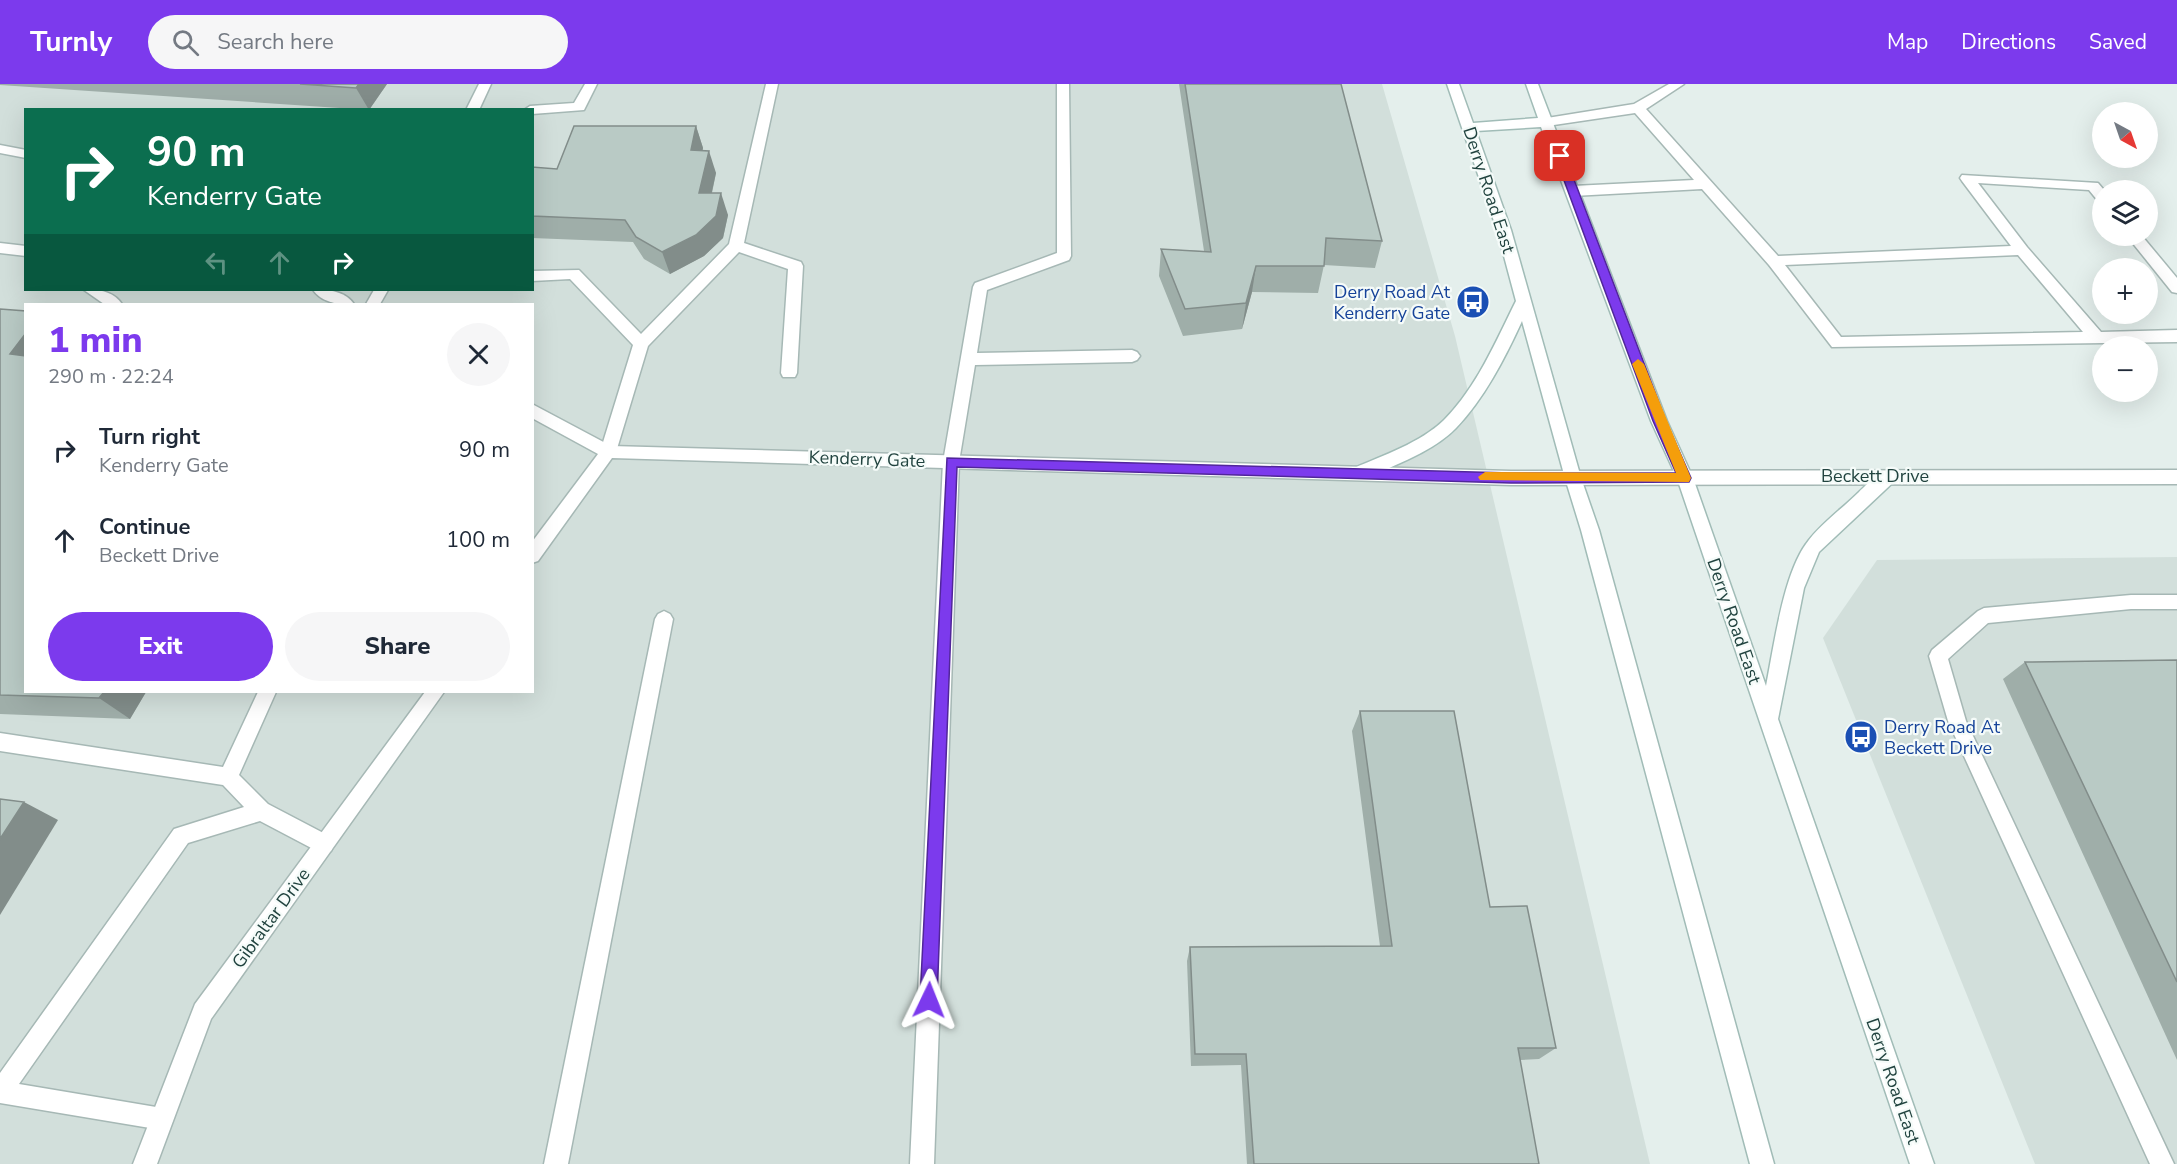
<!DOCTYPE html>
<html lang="en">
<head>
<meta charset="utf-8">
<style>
	:root { --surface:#fff; --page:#f6f6f7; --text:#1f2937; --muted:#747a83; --accent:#7c3aed }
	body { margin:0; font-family:"Nunito Sans",sans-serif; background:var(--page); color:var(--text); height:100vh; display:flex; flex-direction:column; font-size:22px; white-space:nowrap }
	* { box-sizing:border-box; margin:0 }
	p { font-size:20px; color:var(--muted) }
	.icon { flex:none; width:33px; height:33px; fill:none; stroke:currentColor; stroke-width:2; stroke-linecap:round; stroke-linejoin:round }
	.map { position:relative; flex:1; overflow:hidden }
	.sheet { position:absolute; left:24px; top:219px; width:510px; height:390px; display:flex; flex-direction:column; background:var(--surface); border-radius:0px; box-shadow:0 6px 24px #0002 }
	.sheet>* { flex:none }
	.guide { position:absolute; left:24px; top:24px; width:510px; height:183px; border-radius:0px; box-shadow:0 6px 24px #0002; background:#0b6e4f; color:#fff; overflow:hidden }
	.needle { width:39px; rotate:140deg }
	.fabs { position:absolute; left:2092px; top:18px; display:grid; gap:12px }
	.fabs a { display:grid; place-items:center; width:66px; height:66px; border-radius:50%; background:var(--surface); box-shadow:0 6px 24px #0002; font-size:30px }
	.pin { position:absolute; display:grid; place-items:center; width:51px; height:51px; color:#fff; margin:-26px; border-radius:12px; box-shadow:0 3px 9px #0006 }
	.me { position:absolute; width:66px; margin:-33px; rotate:2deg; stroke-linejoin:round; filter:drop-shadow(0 0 4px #0008) }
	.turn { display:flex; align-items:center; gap:21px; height:126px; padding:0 24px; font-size:27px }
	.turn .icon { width:78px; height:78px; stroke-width:2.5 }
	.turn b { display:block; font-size:42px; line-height:51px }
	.lanes { display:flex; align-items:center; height:57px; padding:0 24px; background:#0003; justify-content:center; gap:30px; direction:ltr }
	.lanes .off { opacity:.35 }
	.round { display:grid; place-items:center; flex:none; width:63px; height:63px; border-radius:32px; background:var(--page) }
	.head { display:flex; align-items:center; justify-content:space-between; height:102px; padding:0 24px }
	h1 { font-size:36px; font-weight:800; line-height:45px; color:var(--accent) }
	.action { display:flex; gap:12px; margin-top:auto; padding:12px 24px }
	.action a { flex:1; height:69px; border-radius:36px; background:var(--accent); color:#fff; font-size:24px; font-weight:800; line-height:69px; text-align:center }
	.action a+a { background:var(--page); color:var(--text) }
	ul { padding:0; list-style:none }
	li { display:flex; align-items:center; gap:18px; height:90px; padding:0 24px }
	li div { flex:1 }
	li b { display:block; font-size:22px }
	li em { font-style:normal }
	header { display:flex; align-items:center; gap:36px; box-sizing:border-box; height:84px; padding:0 30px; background:var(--accent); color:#fff }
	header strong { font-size:28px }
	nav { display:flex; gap:33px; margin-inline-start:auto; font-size:21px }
	.search { width:420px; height:54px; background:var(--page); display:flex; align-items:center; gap:15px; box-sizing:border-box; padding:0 21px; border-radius:33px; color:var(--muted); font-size:22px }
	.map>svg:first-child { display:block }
	.built { fill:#d2dfdb; fill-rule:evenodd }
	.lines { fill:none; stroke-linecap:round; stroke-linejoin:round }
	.service-casing { stroke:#a6b8b5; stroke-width:3 }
	.minor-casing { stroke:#a6b8b5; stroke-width:3 }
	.secondary-casing { stroke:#a1bcb7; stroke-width:3 }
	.service { fill:#fff; fill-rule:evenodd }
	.minor { fill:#fff; fill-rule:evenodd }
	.secondary { fill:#fff; fill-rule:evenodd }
	.wall { fill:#9faea9 }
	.shaded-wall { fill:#828d8a }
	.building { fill:#b9cac5; stroke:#828d8a; stroke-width:1.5 }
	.route { fill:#7c3aed; stroke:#51269a; stroke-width:1.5 }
	.slow { fill:#f59e0b }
	.labels { text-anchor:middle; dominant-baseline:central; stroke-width:4.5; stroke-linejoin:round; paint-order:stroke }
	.street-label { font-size:18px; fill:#21433f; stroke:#f5fbf9 }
	.transit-label { font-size:18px; fill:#164399; stroke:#f5fbf9; text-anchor:end }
</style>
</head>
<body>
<header>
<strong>Turnly</strong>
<div class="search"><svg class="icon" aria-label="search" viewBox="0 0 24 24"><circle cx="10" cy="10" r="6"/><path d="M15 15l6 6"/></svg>Search here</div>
<nav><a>Map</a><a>Directions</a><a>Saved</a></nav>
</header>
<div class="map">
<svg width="2177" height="1080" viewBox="0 0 2177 1080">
	<rect width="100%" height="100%" fill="#e4efec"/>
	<!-- built -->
	<g class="built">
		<path d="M0,0H1382L1455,252L1650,1080H0ZM26,26H532V206H26ZM26,220H532V608H26Z"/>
		<path d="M2177,473V1080H2035L1823,554L1877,476Z"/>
	</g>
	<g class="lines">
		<!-- service casing -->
		<g class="service-casing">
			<g id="service">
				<path d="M479,0H491L479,26H466Z"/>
				<path d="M585,0H597L584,26L532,30V26H524L530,22L574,19Z"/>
				<path d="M766,0H778L744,159L801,178L803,182L797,289L795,293H783L781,289L788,185L739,168L648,262L616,368L614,372L608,374L602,372L600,368L633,261L570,195L532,197V187L579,186L641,250L729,160Z"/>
				<path d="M1057,0H1069L1071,172L1069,176L987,206L977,269L1132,266L1137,268L1140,272L1137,276L1132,278L975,281L959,378L934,1080H910L943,378L973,203L975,199L1057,169Z"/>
				<path d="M1669,0H1684L1646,25L1778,172L2011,162L1962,97L1960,94L1962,91L2098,99L2104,106L2103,119L2098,117L2089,106L1978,99L2027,163L2101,248L2177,246V258L1832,263L1769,181L1702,105L1573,112L1566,107L1573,102L1694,96L1635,29L1547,42L1540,38L1547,34L1634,20ZM2018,171L2083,248L1841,253L1785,181Z"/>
				<path d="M2127,152H2142L2177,194V209L2172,208Z"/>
				<path d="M0,159L26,162V172L0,169Z"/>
				<path d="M84,206C98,205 113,207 122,220H104Z"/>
				<path d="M374,206H388L380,220H366Z"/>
				<path d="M2131,511H2177V525H2131L1988,539L1948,575L1966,637L2174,1080H2150L1948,637L1929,572L1932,566L1978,527L1984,524Z"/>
				<path d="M664,527L670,530L673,535L568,1080H544L655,535L658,530Z"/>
				<path d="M258,608H276L239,691L268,720L331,753L334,760L331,767L324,769L317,767L260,737L188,759L19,1000L162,1024L170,1027L173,1035L170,1043L162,1046L0,1019V989L174,745L244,723L223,701L0,667V649L223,683Z"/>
			</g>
		</g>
		<!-- minor casing -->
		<g class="minor-casing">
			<g id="minor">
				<path d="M0,61L26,66V74L0,69Z"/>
				<path d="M313,206C327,205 345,207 354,220C340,221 322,219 313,206Z"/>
				<path d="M532,320L611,362L1511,387L2177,386V400L1511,401L612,374L538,477L532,479V458L598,370L532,334Z"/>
				<path d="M425,608H444L211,935L157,1080H133L195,920Z"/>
			</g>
		</g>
		<!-- secondary casing -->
		<g class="secondary-casing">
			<path id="secondary" d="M1447,0H1459L1473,39L1538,34L1526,0H1538L1667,337L1693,394L1766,602C1774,562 1783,492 1806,460C1818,442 1843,424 1859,408C1868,399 1885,383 1898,387L1900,392L1819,468L1804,504L1778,635L1934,1080H1910L1677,394L1651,337L1541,43L1476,47L1511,146L1581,394L1599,446L1774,1080H1750L1581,446L1565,394L1522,237C1505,274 1484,315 1456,344C1434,367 1395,381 1366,394L1360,395L1354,394L1352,389L1354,384C1384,371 1420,359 1444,336C1477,303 1496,257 1516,217L1497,146Z"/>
		</g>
		<!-- service -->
		<use href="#service" class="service"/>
		<!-- minor -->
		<use href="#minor" class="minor"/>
		<!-- secondary -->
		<use href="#secondary" class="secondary"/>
	</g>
	<!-- wall -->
	<g class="wall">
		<path d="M0,0H387L369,26L0,1Z"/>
		<path d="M1179,0H1341L1382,157L1375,184L1324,181L1318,209L1252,208L1242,245L1183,252L1159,192L1161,165L1204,167Z"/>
		<path d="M696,42L703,64L702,67L716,89L712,109L728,131L723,154L704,172L670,190L644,175L633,158L532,154V83L557,85Z"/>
		<path d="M0,225L146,608L130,635L0,630Z"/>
		<path d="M2177,576V976L2003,595L2025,578Z"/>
		<path d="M1360,627L1490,823L1556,964L1539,975L1520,976L1539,1080H1247L1241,981L1191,982L1187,877L1190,863L1380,862L1352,647Z"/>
	</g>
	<!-- shaded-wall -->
	<g class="shaded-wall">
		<path d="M359,0H387L369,26L356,4Z"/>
		<path d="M696,42L703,64L698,88L691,66Z"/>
		<path d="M709,67L716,89L707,130L699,109Z"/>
		<path d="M721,109L728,131L723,154L704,172L670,190L662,168Z"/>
		<path d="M1256,182L1252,208L1242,245L1246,219Z"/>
		<path d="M26,249V284L10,270Z"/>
		<path d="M104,608H146L130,635L99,614Z"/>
		<path d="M24,718L58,736L0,831V755Z"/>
	</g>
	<!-- building -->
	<g class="building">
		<path d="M300,0H359L356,4Z"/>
		<path d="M1185,0H1341L1382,157L1326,154L1324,182H1256L1246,219L1185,225L1161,165L1211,168Z"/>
		<path d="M574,42H696L691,66L709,67L699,109H721L716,132L696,151L662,168L636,153L625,136L532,132V83L557,85Z"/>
		<path d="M0,225L26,227V249L10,270L26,272V608H104L99,614L0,611Z"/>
		<path d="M2177,576V898L2025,578Z"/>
		<path d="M1360,627H1454L1490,823L1527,822L1556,964H1518L1539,1080H1254L1246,970H1195L1190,863L1392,862Z"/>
		<path d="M0,715L24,718L0,755Z"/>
	</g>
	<!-- route -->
	<path class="route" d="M1560,69L1565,72L1666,337L1691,394L1689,398L1511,399L957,383L937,916L934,922L929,924L923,922L920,916L947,374L1511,389H1676L1653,337L1555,72Z"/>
	<!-- slow -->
	<path class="slow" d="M1638,275L1644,280L1691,394L1689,398L1480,396L1478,393L1485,388L1676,389L1632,280Z"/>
	<!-- icons -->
	<defs>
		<g id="bus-disc" transform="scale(1.725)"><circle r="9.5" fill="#1a4fb4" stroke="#f5fbf9"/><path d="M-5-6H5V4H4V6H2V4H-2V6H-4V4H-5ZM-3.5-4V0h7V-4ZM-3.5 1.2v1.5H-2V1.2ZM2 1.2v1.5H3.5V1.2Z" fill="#fff"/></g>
	</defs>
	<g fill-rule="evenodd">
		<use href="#bus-disc" x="1473" y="218"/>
		<use href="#bus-disc" x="1861" y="653"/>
	</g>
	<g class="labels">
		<!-- street labels -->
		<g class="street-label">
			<text transform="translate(1489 106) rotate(72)">Derry Road East</text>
			<text transform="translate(867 375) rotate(2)">Kenderry Gate</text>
			<text x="1875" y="392">Beckett Drive</text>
			<text transform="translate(1734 537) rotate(71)">Derry Road East</text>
			<text transform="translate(271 834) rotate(-54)">Gibraltar Drive</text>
			<text transform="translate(1893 997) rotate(71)">Derry Road East</text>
		</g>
		<!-- transit labels -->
		<g class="transit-label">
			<text x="1450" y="208">Derry Road At<tspan x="1450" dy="21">Kenderry Gate</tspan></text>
			<text x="1884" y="643" text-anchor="start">Derry Road At<tspan x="1884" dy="21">Beckett Drive</tspan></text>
		</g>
	</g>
</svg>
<div class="fabs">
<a><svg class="needle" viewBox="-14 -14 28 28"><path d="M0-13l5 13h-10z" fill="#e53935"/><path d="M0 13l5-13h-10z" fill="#747a83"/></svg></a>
<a><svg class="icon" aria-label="layers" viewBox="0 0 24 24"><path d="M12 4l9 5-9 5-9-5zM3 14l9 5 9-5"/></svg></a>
<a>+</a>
<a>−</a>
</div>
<div class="pin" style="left:1560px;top:72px;background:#d93025"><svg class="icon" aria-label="arrive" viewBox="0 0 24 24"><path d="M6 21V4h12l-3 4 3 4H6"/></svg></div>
<svg class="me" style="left:929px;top:916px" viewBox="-20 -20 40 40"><path d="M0-17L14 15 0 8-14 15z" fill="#7c3aed" stroke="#fff" stroke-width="4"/></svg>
<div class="guide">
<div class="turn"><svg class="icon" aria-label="right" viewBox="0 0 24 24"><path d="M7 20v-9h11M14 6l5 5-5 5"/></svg><div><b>90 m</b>Kenderry Gate</div></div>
<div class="lanes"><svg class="icon off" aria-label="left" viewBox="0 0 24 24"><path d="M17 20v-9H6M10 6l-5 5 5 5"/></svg><svg class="icon off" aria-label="ahead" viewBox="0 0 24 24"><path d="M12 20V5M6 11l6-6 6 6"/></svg><svg class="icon" aria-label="right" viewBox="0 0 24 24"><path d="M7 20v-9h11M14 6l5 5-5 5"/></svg></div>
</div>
<section class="sheet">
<div class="head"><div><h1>1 min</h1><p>290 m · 22:24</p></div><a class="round"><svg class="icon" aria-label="close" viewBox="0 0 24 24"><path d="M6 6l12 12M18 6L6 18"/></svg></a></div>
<ul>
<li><svg class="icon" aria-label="right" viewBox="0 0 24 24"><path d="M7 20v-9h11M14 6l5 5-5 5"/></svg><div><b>Turn right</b><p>Kenderry Gate</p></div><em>90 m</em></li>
<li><svg class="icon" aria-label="ahead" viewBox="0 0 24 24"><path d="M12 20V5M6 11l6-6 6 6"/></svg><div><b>Continue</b><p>Beckett Drive</p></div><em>100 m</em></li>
</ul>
<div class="action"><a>Exit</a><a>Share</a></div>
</section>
</div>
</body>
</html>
